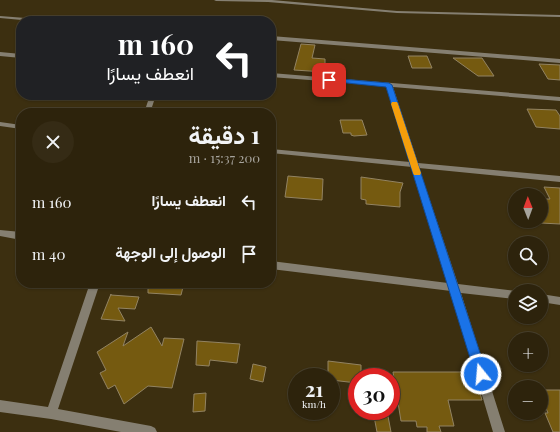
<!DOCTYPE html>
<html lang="ar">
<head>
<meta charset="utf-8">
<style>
	:root { --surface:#2d230c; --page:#352b15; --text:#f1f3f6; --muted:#a7a49d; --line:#48402d }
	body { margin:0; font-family:"Playfair Display",Vazirmatn,serif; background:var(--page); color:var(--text); direction:rtl; height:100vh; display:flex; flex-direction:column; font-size:15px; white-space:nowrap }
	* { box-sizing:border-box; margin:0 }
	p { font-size:13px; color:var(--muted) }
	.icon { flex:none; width:22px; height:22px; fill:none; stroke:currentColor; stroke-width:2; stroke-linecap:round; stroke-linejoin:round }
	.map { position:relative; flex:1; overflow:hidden; direction:ltr }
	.panel { position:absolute; left:16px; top:108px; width:260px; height:180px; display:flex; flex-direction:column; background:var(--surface); border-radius:16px; box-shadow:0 1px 3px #0004,0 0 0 1px var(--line); direction:rtl }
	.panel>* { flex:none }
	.hud { position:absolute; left:16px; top:16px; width:260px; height:84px; border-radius:16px; box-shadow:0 1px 3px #0004,0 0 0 1px var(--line); direction:rtl; background:#202124; color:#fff; overflow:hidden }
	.needle { width:26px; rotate:359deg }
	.tools { position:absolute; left:508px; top:188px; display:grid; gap:8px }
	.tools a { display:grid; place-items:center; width:40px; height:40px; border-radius:50%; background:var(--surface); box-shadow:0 1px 3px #0004,0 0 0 1px var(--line); font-size:20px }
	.speed { position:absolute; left:288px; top:368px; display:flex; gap:8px; font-size:20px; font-weight:700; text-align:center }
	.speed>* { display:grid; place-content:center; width:52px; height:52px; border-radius:50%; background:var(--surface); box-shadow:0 1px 3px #0004,0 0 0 1px var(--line); line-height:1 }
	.speed small { font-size:10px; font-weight:400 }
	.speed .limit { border:6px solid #d22; background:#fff; color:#111 }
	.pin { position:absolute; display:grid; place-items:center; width:34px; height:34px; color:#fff; margin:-17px; border-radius:8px; box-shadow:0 2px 6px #0006 }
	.me { position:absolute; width:44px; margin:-22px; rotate:343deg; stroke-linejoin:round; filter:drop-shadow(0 0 3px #0008) }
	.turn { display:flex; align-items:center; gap:14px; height:84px; padding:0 16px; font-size:18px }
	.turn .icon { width:52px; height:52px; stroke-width:2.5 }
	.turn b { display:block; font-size:28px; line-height:34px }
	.round { display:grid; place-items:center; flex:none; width:42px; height:42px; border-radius:21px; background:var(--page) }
	.head { display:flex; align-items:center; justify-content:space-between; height:68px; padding:0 16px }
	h1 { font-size:24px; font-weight:700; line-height:30px }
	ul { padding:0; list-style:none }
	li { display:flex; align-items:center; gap:12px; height:52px; padding:0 16px }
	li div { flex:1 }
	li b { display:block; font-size:15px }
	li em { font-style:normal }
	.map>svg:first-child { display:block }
	.building { fill:#755a10; stroke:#928362 }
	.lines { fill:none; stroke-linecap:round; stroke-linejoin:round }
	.minor { fill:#857f71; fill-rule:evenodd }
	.route { fill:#1a73e8; stroke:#114b97 }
	.slow { fill:#f59e0b }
</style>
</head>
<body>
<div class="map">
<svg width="560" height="432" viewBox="0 0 560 432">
	<rect width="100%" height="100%" fill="#3c2f10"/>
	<!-- building -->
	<g class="building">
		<path d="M301,44L315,45L312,58L325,59V72L294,70Z"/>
		<path d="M408,56H427L432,68H412Z"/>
		<path d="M453,58H482L494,76H478Z"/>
		<path d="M539,64L560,65V80L548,79Z"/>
		<path d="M527,109L556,110L560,116V129L536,127Z"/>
		<path d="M340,120H362L367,135L354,136L351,135V133H343Z"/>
		<path d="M288,176L323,179L322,200L285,197Z"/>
		<path d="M361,177L403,183L400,192V207L366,204V200L361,199Z"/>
		<path d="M544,187L560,188V224L541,223V199H550Z"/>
		<path d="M148,283H184L181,295L148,293Z"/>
		<path d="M111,294V295L139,297L135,309L118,308L125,321L101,319Z"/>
		<path d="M151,327L162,346L164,338L184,339L172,388L148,386L124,404L115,385L108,389L100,373L106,370L97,352L128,332L123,346Z"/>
		<path d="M197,341L240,344L237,363L210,360L209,366L196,365Z"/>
		<path d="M328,361L361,365V377H357V383L331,380V377H328Z"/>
		<path d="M253,364L266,367L263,382L250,379Z"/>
		<path d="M393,372H474L482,400H448L454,426H439L441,432H427V427H417L416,421H401Z"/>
		<path d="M541,390H560V432H553L545,413H548L541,396Z"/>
		<path d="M206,393L205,411L193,412L194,394Z"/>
		<path d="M373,411H387L391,432H377Z"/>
	</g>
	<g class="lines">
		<!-- minor -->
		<g class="minor">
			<path d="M214,0H272L397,11L560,15V17L397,13L268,2L216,1Z"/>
			<path d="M0,16L51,20L53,21H33L0,18Z"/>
			<path d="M271,36L560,59V63L271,40Z"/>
			<path d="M0,52L21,54V58L0,56Z"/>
			<path d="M271,73L560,97V101L393,87L418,163L560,176V182L419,168L458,284L516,291L515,299L461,293L505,432H493L451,291L271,269V261L448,283L412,167L271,153V149L410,162L386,86L271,77Z"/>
			<path d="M150,95H156L150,113H144Z"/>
			<path d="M0,122L21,125V129L0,126Z"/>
			<path d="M0,230L21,232V240L0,236Z"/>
			<path d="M90,283H100L58,409L151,426L155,428L157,432H121L51,419L0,412V400L48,407Z"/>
			<path d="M541,294L560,297V305L541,302Z"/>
		</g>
	</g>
	<!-- route -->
	<path class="route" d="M329,78L389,83L392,85L487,374L485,378L481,380L477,378L475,374L386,87L327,81V79Z"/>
	<!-- slow -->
	<path class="slow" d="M392,102H397L398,104L421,173L420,175H414L413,173L391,104Z"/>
</svg>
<div class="tools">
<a><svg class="needle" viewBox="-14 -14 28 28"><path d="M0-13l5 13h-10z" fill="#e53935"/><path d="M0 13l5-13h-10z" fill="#a7a49d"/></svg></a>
<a><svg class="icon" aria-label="search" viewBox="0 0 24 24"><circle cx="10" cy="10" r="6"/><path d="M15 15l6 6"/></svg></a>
<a><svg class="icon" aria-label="layers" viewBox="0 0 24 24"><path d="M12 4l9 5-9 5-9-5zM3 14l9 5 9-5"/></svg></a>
<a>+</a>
<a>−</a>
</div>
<div class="speed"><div>21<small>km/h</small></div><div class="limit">30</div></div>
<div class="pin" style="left:329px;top:80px;background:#d93025"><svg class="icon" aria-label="arrive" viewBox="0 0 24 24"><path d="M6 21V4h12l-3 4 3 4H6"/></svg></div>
<svg class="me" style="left:481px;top:374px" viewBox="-20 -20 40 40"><circle r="17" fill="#1a73e8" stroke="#fff" stroke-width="3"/><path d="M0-11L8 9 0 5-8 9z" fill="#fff"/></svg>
<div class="hud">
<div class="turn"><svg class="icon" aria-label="left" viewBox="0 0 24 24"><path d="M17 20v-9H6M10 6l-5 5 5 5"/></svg><div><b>160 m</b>انعطف يسارًا</div></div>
</div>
<section class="panel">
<div class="head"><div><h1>1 دقيقة</h1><p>200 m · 15:37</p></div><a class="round"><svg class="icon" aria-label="close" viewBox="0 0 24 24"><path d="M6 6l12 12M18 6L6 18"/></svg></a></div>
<ul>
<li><svg class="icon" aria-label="left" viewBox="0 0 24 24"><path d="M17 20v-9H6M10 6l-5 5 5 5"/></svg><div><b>انعطف يسارًا</b></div><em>160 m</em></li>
<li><svg class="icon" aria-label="arrive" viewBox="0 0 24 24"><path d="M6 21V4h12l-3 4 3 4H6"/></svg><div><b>الوصول إلى الوجهة</b></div><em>40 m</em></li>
</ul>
</section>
</div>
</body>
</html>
